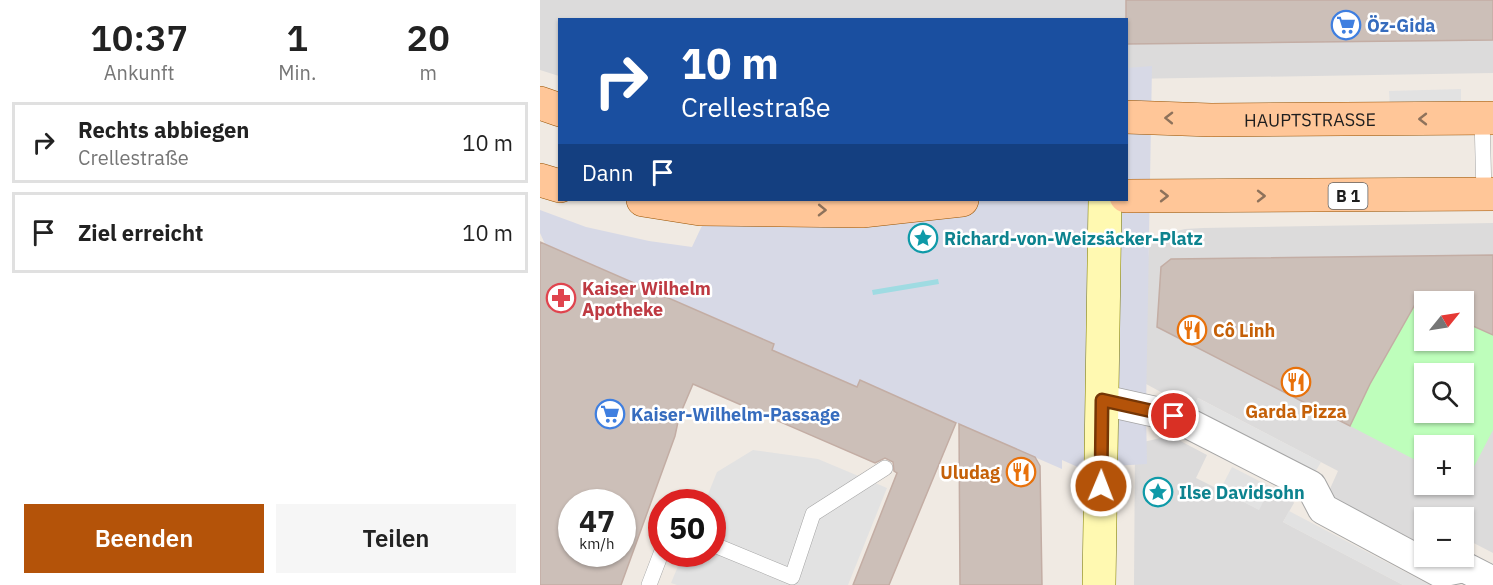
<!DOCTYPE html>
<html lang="de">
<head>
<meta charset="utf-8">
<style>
	:root { --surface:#fff; --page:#f6f6f6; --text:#222; --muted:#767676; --line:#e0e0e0; --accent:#b45309 }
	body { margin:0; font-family:"IBM Plex Sans",sans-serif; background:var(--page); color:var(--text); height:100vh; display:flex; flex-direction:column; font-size:22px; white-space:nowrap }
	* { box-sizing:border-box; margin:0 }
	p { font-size:20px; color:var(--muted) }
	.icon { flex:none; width:33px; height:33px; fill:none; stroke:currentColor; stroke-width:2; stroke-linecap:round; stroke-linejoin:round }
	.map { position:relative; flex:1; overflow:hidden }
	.side { display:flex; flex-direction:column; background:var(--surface); width:540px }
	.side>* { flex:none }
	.guide { position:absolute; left:18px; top:18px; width:570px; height:183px; border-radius:0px; box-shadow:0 2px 4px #0004; background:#1a4fa0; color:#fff; overflow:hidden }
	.needle { width:39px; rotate:60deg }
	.tools { position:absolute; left:874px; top:291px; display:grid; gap:12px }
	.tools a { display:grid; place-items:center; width:60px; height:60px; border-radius:0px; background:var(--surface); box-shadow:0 2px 4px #0004; font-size:30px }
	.speed { position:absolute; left:18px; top:489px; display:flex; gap:12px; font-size:30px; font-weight:700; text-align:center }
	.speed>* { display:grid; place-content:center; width:78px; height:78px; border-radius:50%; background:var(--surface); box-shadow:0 2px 4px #0004; line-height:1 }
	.speed small { font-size:15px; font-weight:400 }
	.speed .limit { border:9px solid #d22; background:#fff; color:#111 }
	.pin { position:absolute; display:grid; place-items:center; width:51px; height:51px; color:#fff; margin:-26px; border:3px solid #fff; border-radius:50%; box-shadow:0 2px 6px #0007 }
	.me { position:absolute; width:66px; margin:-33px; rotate:1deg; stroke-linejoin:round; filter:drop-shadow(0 0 4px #0008) }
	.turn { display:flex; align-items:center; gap:21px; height:126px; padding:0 24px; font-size:27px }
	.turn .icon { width:78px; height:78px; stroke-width:2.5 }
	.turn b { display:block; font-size:42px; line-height:51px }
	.then { display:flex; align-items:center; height:57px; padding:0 24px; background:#0003; gap:12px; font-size:22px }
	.eta { display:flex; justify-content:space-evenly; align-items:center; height:102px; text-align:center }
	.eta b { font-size:36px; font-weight:600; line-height:42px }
	.cta { display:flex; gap:12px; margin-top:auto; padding:12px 24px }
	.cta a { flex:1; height:69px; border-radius:0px; background:var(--accent); color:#fff; font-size:24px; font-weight:600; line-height:69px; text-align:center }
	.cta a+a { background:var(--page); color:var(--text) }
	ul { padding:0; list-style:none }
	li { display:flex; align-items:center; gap:18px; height:81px; margin:0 12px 9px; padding:0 12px; border:3px solid var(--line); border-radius:0px }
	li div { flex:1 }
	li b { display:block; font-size:22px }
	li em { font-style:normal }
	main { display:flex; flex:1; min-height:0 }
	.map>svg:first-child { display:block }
	.residential { fill:#dcdbdb; fill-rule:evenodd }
	.park { fill:#befebb; fill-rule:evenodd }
	.parking { fill:#e2e2e2 }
	.plaza { fill:#d7d9e6 }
	.water { fill:#9fdbe2 }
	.building { fill:#ccbfb8; stroke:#c3ada4; stroke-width:1.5; fill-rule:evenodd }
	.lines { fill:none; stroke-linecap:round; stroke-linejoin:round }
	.lane-casing { stroke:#a5a5a5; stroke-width:16 }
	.street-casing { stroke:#a5a5a5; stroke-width:32 }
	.secondary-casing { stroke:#797700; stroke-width:34 }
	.primary-casing { stroke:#975200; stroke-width:34 }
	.lane { stroke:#fff; stroke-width:15 }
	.street { stroke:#fff; stroke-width:30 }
	.secondary { stroke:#fff9b1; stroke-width:33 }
	.primary { stroke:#ffc698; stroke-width:33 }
	.oneway { stroke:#8e725b }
	.route-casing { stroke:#753606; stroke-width:15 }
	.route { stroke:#b45309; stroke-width:10 }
	.labels { text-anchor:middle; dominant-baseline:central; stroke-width:5; stroke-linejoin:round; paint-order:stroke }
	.shield { fill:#fff; stroke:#626262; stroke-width:1.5 }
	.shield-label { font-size:16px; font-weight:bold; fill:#1e1e1e }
	.shop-label { font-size:18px; font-weight:bold; fill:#366cbe; stroke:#fff; text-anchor:start }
	.street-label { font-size:18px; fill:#1e1e1e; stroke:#fff }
	.culture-label { font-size:18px; font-weight:bold; fill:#0d838f; stroke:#fff; text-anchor:start }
	.health-label { font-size:18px; font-weight:bold; fill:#be3a42; stroke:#fff; text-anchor:start }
	.food-label { font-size:18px; font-weight:bold; fill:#c56008; stroke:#fff; text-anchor:start }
</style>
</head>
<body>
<main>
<section class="side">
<div class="eta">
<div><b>10:37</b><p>Ankunft</p></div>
<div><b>1</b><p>Min.</p></div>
<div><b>20</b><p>m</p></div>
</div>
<ul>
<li><svg class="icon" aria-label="right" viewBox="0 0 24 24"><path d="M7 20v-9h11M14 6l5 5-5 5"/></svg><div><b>Rechts abbiegen</b><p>Crellestraße</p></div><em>10 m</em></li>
<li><svg class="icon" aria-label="arrive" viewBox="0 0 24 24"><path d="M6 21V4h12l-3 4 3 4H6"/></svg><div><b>Ziel erreicht</b></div><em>10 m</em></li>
</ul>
<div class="cta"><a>Beenden</a><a>Teilen</a></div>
</section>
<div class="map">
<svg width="953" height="585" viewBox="0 0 953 585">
	<rect width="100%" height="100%" fill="#f0eae3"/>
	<!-- residential -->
	<g class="residential">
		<path d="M0,0H953V73L587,79L586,20H20L19,76L0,70Z"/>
		<path d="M953,223V553L924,538V518H885V546L792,497L789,491L798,471L658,398L653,407L650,408L597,379L609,247L621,235L645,229L663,228ZM885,302H924V340H885ZM885,374H924V412H885ZM885,446H924V484H885Z"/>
		<path d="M633,435V437L667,455L656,478L718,509L730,488H733L751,497L754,503L743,522L863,585H594L595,444Z"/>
	</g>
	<!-- park -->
	<path class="park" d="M877,301L885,305V340H924V322L953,335V430L924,486L921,485L924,484V446H885V465L810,426L830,384ZM885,374H924V412H885Z"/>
	<!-- parking -->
	<g class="parking">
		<path d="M921,89V108L850,109L849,91Z"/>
		<path d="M658,398L781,462L774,474L650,408L653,407Z"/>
		<path d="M213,450L278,459L347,488L308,585H137L131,583L143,554H172V502H165L177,472Z"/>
		<path d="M692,467L733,488L730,489L719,510L680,490Z"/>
		<path d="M749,511L890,585H863L743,522Z"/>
	</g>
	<!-- plaza -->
	<path class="plaza" d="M612,66L606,410L607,464L540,468L522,460V469L343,391L323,386L324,381L320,380L317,387L232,350L234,344L232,342L231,345L212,334L5,244L0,233V210L46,227L109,241L152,247L174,200H586L587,68Z"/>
	<!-- water -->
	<path class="water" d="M398,279L399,284L333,295L332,290Z"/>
	<!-- building -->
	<g class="building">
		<path d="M586,0H953V40L586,44Z"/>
		<path d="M0,242L234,344L232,350L317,387L320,380L416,423L349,585H313L357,473L354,471L353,462L345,458L335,463L153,384L139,417L135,436L81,585H0ZM32,502H82V554H32Z"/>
		<path d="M953,255V335L924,322V302H885V305L877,301L830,384L810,426L617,327L621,267L631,259Z"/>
		<path d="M419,424L495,457L500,466L502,585H420Z"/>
	</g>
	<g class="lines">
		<!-- lane casing -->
		<g class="lane-casing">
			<g id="lane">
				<path d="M942,118L944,194"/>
				<path d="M172,544L252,577L273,514L345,468"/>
				<path d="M109,585L122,551"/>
			</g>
		</g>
		<!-- street casing -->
		<g class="street-casing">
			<path id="street" d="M562,400L634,416L771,486L783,509L900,572L924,567L953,582"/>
		</g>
		<!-- secondary casing -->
		<g class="secondary-casing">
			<path id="secondary" d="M559,585L565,200"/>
		</g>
		<!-- primary casing -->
		<g class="primary-casing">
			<g id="primary">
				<path d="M0,103L20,110"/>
				<path id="s1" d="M586,117L671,120L953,118"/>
				<path d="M0,180L20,186"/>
				<path d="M586,196L953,194"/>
				<path d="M103,200L160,209L322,211L422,200"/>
			</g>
		</g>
		<!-- lane -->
		<use href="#lane" class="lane"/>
		<!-- street -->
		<use href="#street" class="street"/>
		<!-- secondary -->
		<use href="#secondary" class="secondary"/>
		<!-- primary -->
		<use href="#primary" class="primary"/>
	</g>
	<!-- one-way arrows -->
	<defs><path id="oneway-chevron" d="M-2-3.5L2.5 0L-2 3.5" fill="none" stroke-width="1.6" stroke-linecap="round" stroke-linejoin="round" transform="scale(1.5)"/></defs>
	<g class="oneway">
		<use href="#oneway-chevron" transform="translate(629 118) rotate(-179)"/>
		<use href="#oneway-chevron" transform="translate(883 119) rotate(180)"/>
		<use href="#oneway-chevron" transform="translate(624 196)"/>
		<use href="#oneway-chevron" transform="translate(721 196)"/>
		<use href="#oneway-chevron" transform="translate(282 210) rotate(1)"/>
	</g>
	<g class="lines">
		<!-- route casing -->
		<g class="route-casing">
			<path id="route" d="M561,486L562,400L634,416"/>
		</g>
		<!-- route -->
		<use href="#route" class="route"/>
	</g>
	<!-- icons -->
	<defs>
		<g id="supermarket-ring" transform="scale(1.5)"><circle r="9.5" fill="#fff" stroke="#3f7fe0" stroke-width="1.5"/><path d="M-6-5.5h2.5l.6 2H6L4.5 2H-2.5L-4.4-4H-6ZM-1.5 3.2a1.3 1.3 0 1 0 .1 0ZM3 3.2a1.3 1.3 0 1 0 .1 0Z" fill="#3f7fe0"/></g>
		<g id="sight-ring" transform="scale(1.5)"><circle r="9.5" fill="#fff" stroke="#0f9aa8" stroke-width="1.5"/><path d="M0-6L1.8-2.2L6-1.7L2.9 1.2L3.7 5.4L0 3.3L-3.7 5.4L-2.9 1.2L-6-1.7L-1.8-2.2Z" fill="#0f9aa8"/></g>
		<g id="pharmacy-ring" transform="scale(1.5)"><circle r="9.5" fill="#fff" stroke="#e0444e" stroke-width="1.5"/><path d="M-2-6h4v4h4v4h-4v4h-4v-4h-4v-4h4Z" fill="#e0444e"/></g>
		<g id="restaurant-ring" transform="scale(1.5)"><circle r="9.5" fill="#fff" stroke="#e8710a" stroke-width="1.5"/><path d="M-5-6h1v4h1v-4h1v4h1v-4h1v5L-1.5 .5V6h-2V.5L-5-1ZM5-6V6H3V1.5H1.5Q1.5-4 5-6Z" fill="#e8710a"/></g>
	</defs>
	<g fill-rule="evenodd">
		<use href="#supermarket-ring" x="806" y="25"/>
		<use href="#sight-ring" x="383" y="238"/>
		<use href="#pharmacy-ring" x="21" y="298"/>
		<use href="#restaurant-ring" x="652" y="330"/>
		<use href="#restaurant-ring" x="756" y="382"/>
		<use href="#supermarket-ring" x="70" y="414"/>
		<use href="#restaurant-ring" x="481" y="472"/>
		<use href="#sight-ring" x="618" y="492"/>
	</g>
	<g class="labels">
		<!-- shield labels -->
		<rect class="shield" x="788.5" y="183" width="39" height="26" rx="4.5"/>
		<g class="shield-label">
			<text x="808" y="196">B 1</text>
		</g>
		<!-- shop labels -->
		<g class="shop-label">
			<text x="827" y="25">Öz-Gida</text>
			<text x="91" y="414">Kaiser-Wilhelm-Passage</text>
		</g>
		<!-- street labels -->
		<g class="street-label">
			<text stroke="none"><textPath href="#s1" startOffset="184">HAUPTSTRASSE</textPath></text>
		</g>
		<!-- culture labels -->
		<g class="culture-label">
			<text x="404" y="238">Richard-von-Weizsäcker-Platz</text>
			<text x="639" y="492">Ilse Davidsohn</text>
		</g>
		<!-- health labels -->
		<g class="health-label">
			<text x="42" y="288">Kaiser Wilhelm<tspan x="42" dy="21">Apotheke</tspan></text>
		</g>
		<!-- food labels -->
		<g class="food-label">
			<text x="673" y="330">Cô Linh</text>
			<text x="756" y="411" text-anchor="middle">Garda Pizza</text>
			<text x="460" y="472" text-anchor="end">Uludag</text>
		</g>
	</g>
</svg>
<div class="tools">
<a><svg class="needle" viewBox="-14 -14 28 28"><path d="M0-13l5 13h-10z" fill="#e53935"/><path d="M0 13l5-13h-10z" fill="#767676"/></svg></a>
<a><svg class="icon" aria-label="search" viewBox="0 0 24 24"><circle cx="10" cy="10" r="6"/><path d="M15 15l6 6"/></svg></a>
<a>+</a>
<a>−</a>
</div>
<div class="speed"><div>47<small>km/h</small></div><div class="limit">50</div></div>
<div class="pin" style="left:634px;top:416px;background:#d93025"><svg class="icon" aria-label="arrive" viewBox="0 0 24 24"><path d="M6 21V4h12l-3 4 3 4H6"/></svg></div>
<svg class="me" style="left:561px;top:486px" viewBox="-20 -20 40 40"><circle r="17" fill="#b45309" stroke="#fff" stroke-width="3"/><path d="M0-11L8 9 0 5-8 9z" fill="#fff"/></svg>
<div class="guide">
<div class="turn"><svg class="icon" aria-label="right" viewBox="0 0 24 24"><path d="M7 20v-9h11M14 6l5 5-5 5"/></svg><div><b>10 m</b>Crellestraße</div></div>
<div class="then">Dann<svg class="icon" aria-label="arrive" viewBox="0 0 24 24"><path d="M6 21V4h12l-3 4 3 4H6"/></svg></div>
</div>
</div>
</main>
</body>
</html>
